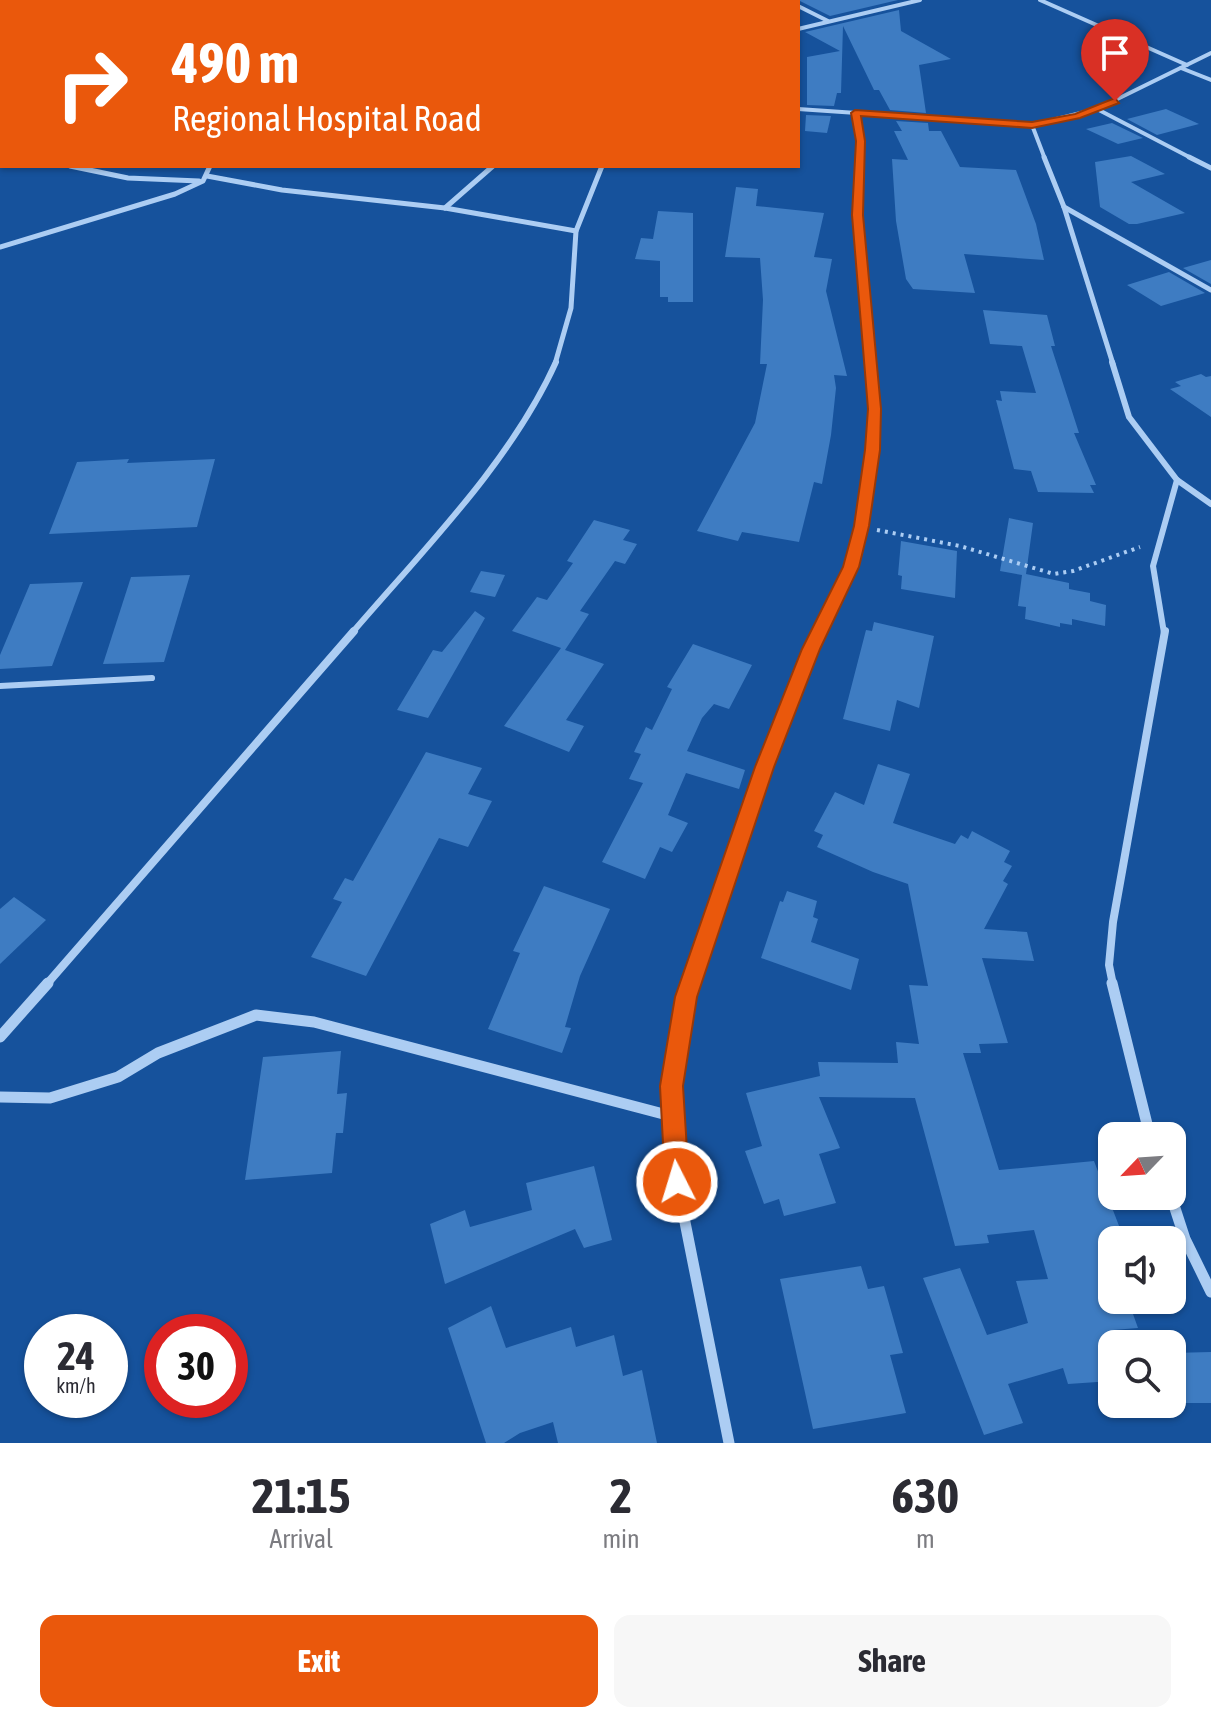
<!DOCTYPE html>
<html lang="en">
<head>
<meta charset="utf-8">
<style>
	:root { --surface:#fff; --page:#f7f7f7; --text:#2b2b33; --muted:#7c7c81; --accent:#ea580c }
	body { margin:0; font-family:"Asap Condensed",sans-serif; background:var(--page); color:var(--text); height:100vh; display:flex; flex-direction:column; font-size:30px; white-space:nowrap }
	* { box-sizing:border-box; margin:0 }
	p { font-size:26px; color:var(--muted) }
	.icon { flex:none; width:44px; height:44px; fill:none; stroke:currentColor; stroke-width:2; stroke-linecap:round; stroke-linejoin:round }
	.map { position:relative; height:1443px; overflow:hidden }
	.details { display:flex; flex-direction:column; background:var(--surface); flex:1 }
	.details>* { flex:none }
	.top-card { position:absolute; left:0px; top:0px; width:800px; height:168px; box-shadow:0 2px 6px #0004; background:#ea580c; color:#fff; overflow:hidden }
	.needle { width:52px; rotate:245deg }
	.fabs { position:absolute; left:1098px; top:1122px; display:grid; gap:16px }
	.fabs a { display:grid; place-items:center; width:88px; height:88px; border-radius:16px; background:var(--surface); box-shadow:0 2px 6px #0004; font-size:40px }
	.speed { position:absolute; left:24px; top:1314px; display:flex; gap:16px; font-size:40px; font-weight:700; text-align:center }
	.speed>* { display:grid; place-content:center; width:104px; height:104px; border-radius:50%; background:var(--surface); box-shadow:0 2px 6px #0004; line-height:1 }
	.speed small { font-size:20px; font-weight:400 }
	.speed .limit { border:12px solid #d22; background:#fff; color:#111 }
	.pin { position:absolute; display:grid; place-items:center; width:68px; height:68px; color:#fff; margin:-82px -34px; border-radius:50% 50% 50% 0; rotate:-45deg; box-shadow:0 0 8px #0007 }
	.pin .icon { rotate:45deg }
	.me { position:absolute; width:88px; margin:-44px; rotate:355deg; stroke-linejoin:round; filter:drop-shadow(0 0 6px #0008) }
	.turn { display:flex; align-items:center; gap:28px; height:168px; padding:0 40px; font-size:36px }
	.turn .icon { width:104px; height:104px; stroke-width:2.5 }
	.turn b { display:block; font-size:56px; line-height:68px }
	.eta { display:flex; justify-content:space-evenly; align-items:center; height:136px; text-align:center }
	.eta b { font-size:48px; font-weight:700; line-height:56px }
	.button { display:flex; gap:16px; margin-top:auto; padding:16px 40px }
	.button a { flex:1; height:92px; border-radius:16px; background:var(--accent); color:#fff; font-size:32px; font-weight:700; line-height:92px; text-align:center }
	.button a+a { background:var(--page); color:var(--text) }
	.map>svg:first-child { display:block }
	.building { fill:#3e7cc2 }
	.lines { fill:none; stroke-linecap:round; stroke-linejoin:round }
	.path { stroke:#accdf3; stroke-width:4; stroke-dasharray:3 5; stroke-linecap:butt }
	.lane { stroke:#accdf3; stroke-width:6 }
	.street-far4 { stroke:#accdf3; stroke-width:4 }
	.street-far3 { stroke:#accdf3; stroke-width:5 }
	.street-far2 { stroke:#accdf3; stroke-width:6 }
	.street-far1 { stroke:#accdf3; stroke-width:8 }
	.street { stroke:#accdf3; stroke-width:11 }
	.route { fill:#ea580c; stroke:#983908; stroke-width:2 }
</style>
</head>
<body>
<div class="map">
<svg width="1211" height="1443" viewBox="0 0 1211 1443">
	<rect width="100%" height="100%" fill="#16529c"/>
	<!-- building -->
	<g class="building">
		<path d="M798,0H898L830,16Z"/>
		<path d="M899,10L901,31L951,59L919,65L926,113L890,110L879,90H874L843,26L841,93H837L834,106L807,105V57L840,51L805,32Z"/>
		<path d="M1166,109L1199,124L1157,135L1127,119Z"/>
		<path d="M806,115L831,116L827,133L805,131Z"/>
		<path d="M896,121L928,123L929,131H941L960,167L1016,170L1036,224L1044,260L964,254L975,293L913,289L906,279L896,221L892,159L908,160L894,131H902Z"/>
		<path d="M1112,123L1143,138L1118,144L1086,129Z"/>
		<path d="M1131,156L1165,174L1131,182L1185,213L1137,224H1129L1100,207L1095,162Z"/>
		<path d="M736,187L758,189L756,206L824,213L814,257L832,259L826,291L847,376L834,375L836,388L831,435L822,484L814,482L799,542L742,532L738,541L697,531L755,423L767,364H760L763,300L760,258L725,257Z"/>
		<path d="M658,211L693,213V302H668V297H660V261L635,259L641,238L653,239Z"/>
		<path d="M1211,260V284L1183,268Z"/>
		<path d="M1169,272L1205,293L1161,306L1127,285Z"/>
		<path d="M983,310L1047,315L1055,346H1051L1079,433H1074L1096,485H1090L1094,493L1038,492L1031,471L1014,469L996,400L1002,401L1000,391L1036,393L1022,346L990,344Z"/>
		<path d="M1201,374L1206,377L1211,376V417L1170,389L1181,386L1175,382Z"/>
		<path d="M129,459L127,463L215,459L197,527L49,534L77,462Z"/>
		<path d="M1009,518L1033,523L1026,574L1069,583V589L1090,593V601L1106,605L1105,626L1072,619V625L1060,623V627L1025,619L1026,607L1018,606L1022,575L1000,571Z"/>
		<path d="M594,520L630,530L623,540L637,544L625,564L615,561L580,611L589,614L565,650L604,664L566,720L584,726L569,752L504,726L561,648L512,631L537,597L547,600L573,563L567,561Z"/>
		<path d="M901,541L957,551L955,598L901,589L902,576L898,575Z"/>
		<path d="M481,571L505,575L495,597L470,592Z"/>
		<path d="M190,575L164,662L103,664L131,577Z"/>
		<path d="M83,582L52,666L0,669V655L30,584Z"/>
		<path d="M475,611L485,618L428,718L397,710L433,650L442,652Z"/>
		<path d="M874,622L934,636L919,708L897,700L890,731L843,719L866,630L872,631Z"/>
		<path d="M693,644L752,665L729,709L714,704L702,718L687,751L745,770L739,789L686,773L668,815L688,823L672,852L660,847L645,879L602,862L643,783L629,779L641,754L634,752L646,727L652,730L672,689L667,687Z"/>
		<path d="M426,752L482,768L468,794L492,801L468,847L439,838L366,976L311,957L342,902L333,899L345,878L353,881Z"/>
		<path d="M878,764L910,774L893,823L955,844L961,835L968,839L972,831L1010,851L1004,862L1012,866L1003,881L1008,884L984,929L1027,932L1034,961L982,958L1008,1043L979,1044L981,1053H963L999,1170L1094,1161L1121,1231H1112V1300H1128L1138,1328L1113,1330L1118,1344H1112V1381L1068,1384L1063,1368L1008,1384L1023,1423L984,1435L923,1278L960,1268L987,1335L1028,1323L1016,1281L1048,1279L1034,1230L987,1235L989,1243L955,1246L915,1098L819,1097L840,1148L819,1154L836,1203L784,1216L779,1199L764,1204L745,1151L762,1146L746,1093L820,1076L818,1062L898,1063L896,1042L919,1044L909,985L928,986L908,884L873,872L817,847L823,835L814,831L835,792L864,805Z"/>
		<path d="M544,886L610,909L580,976L565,1027L571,1028L562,1053L488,1029L520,953L513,951Z"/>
		<path d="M787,891L817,901L813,917L818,919L811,942L859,959L851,990L761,958L780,901L783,902Z"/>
		<path d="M14,897L46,920L0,964V909Z"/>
		<path d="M341,1051L337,1094L347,1093L343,1133H336L332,1173L245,1180L263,1057Z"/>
		<path d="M594,1166L612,1240L584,1248L575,1229L445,1284L430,1224L465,1210L470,1227L532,1210L526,1183Z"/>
		<path d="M861,1266L868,1289L884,1286L903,1353L890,1355L906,1413L813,1429L780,1279Z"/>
		<path d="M491,1306L506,1348L571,1327L576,1347L614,1335L623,1376L642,1370L657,1443H558L553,1422L520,1433L504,1443H486L448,1328Z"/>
		<path d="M1211,1352V1403H1172V1353Z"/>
	</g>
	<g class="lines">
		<!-- path -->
		<path class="path" d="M877,530L960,546L1054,574L1073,571L1140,547"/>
		<!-- lane -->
		<path class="lane" d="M0,686L152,678"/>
		<!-- street-far4 -->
		<g class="street-far4">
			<path d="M76,0L79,2"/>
			<path d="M578,0L582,2"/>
			<path d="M785,0L789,2"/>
			<path d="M1040,0L1187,65"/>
			<path d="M411,2L423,0"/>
			<path d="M798,6L828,21"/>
			<path d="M798,29L920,0"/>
			<path d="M1181,68L1211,80"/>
			<path d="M798,109L1032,125L1097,109L1211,53"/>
			<path d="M1097,109L1193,159"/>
			<path d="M855,113L859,159"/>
			<path d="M1032,125L1045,159"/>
		</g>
		<!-- street-far3 -->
		<g class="street-far3">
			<path d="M859,157L857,215L870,364"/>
			<path d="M1044,157L1064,207L1113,364"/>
			<path d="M1189,157L1211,168"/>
			<path d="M70,166L128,178L199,181"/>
			<path d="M207,176L282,190L445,208L576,231"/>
			<path d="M1064,207L1211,290"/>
			<path d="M445,208L493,166"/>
			<path d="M0,247L175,194L203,181L210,166"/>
			<path d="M555,364L571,308L576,231L602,166"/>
		</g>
		<!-- street-far2 -->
		<g class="street-far2">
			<path d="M1112,362L1129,417L1177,480L1211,504"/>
			<path d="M352,633C423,550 511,462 556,362"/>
			<path d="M819,633C829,611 843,589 851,566C874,502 876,429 870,362"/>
			<path d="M1164,633L1153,566L1177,480"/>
		</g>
		<!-- street-far1 -->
		<g class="street-far1">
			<path d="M46,985L354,631"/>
			<path d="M690,985L764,767L820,631"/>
			<path d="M1113,985L1109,965L1113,922L1165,631"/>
		</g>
		<!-- street -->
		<g class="street">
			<path d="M691,983L671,1086L677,1182L729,1443"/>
			<path d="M1112,983L1150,1136"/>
			<path d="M0,1037L48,983"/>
			<path d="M0,1097L50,1098L118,1077L158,1053L256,1015L314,1022L671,1116"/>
			<path d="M1171,1196L1185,1239L1211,1292"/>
		</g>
	</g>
	<!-- route -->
	<path class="route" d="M1115,98L1119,103L1080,118L1032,128L861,116L865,141L863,215L881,409L880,450L869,526L859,567L820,649L774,767L697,997L683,1086L689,1182L686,1191L677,1194L668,1191L665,1182L660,1086L675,997L755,767L802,649L843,567L854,526L865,450L868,409L852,215L856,141L851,113L855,110L1032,122L1075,114Z"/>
</svg>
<div class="fabs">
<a><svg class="needle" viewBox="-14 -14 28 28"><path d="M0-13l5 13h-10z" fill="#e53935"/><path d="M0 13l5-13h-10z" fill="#7c7c81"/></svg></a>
<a><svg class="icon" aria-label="sound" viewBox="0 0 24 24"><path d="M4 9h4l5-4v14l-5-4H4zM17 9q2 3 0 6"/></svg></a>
<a><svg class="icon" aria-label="search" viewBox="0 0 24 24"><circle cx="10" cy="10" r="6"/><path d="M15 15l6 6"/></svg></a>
</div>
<div class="speed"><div>24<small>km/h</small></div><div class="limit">30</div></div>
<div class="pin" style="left:1115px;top:101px;background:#d93025"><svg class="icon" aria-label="arrive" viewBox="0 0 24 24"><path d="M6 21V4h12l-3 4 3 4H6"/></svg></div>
<svg class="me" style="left:677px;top:1182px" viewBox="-20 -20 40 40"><circle r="17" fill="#ea580c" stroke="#fff" stroke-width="3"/><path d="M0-11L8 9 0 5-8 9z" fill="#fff"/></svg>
<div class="top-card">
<div class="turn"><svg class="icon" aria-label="right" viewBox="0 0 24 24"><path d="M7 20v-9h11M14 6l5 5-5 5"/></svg><div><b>490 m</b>Regional Hospital Road</div></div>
</div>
</div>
<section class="details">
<div class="eta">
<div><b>21:15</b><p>Arrival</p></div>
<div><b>2</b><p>min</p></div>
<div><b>630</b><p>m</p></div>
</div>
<div class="button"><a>Exit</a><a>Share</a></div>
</section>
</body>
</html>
